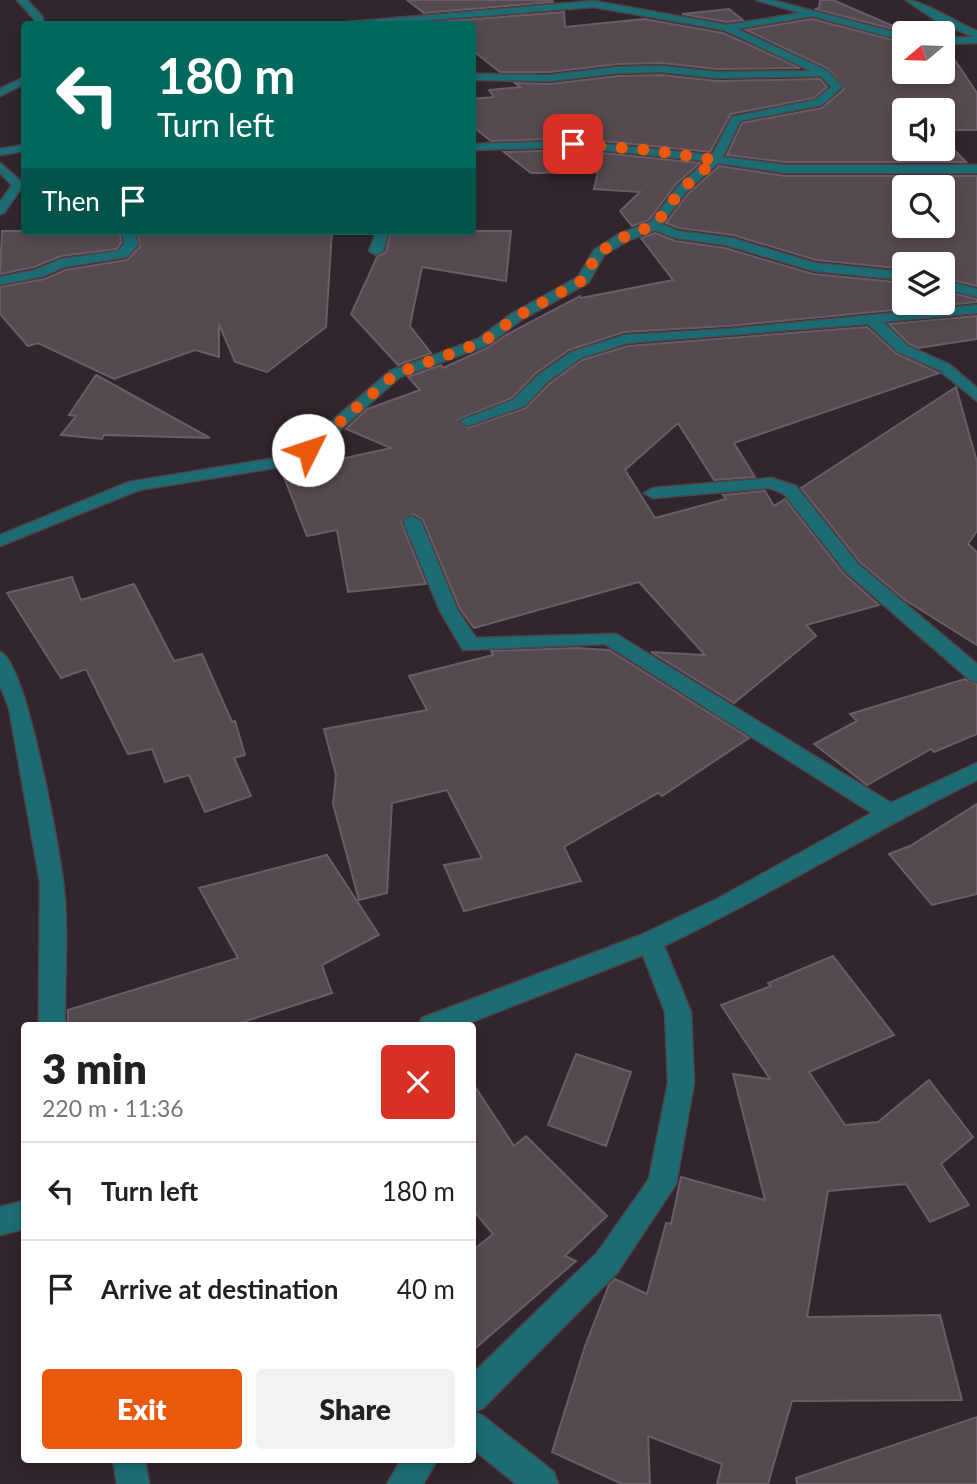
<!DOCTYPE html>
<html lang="en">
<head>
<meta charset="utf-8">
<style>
	:root { --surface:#fff; --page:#f2f2f2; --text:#202124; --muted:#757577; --line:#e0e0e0; --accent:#ea580c }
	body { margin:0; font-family:Lato,sans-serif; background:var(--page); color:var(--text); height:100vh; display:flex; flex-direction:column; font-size:26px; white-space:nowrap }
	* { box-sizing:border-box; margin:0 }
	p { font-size:23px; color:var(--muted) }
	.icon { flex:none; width:38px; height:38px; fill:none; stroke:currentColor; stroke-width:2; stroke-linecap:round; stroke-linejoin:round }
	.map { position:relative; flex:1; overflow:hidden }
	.panel { position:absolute; left:21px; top:1022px; width:455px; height:441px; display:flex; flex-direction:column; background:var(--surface); border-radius:7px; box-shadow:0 4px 10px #0003 }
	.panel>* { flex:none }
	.hud { position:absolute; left:21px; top:21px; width:455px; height:214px; border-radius:7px; box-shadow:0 4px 10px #0003; background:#00695c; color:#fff; overflow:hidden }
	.needle { width:46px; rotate:251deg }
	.controls { position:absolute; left:892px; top:21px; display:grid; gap:14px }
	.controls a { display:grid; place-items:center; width:63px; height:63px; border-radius:7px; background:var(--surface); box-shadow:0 4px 10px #0003; font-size:35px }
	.pin { position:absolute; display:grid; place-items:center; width:60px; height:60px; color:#fff; margin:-30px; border-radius:14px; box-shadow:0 4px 10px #0006 }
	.me { position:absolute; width:77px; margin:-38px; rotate:49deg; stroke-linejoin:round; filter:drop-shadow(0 0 5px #0008) }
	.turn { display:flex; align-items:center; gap:24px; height:147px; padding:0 21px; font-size:32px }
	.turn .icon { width:91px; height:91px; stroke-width:2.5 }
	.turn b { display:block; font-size:49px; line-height:60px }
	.then { display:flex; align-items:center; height:66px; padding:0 21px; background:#0003; gap:14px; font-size:26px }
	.round { display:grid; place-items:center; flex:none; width:74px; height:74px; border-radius:7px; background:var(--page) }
	.head { display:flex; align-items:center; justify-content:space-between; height:119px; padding:0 21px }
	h1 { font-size:42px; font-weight:800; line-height:52px }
	.action { display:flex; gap:14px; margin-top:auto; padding:14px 21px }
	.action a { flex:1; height:80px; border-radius:7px; background:var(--accent); color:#fff; font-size:28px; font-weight:800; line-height:80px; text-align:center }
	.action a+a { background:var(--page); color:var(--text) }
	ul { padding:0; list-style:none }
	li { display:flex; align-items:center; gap:21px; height:98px; padding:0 21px; border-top:2px solid var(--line) }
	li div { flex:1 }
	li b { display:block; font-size:26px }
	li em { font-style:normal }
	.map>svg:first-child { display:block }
	.building { fill:#564a51; stroke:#6a5d65; stroke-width:2; fill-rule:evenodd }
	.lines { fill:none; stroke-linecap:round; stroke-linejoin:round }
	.street-casing { stroke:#4d4349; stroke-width:3 }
	.street { fill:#1c6c74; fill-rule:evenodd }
	.route { stroke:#ea580c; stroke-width:12; stroke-dasharray:0 21.6 }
</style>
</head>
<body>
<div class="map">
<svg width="977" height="1484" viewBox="0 0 977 1484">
	<rect width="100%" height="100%" fill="#31262d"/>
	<!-- building -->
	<g class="building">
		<path d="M407,0H552L553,2L424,13Z"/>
		<path d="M820,0H833L909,33L815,9L819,8Z"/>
		<path d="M729,9L743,20L727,22L682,14Z"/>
		<path d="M564,12L565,27L644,19L723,33L800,68L717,69L662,63L618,64L550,72H500L472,50V24L436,22Z"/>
		<path d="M812,19L905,43V72H943V48L948,50L977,93V130H943V110H905V149H943V138L966,162H785L727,155L742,123L822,108L844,89L829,69L746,30Z"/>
		<path d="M662,75L717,81L820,79L827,87L814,98L731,114L710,152L573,138L491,141L472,126V99L494,97L489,90L520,87L515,83L550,84L618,76Z"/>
		<path d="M573,150L700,163L676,184L649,220L632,226L620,211L640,192L594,189L598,172L531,173L504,152Z"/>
		<path d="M719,166L785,176H977V286L943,278V264H905V269L816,260L733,235L679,228L666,223L688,194ZM905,187H943V226H905Z"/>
		<path d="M2,231H120L121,243L117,249L61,256L34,267L0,274Z"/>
		<path d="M137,231H332L326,327L267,372L235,362L219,324V357L195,350L114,379L38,343L28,346L0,314V287L45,279L65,270L127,260L140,247Z"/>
		<path d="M391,231H511L506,281L422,267L410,326L431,353L398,365L351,314L377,257L386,252Z"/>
		<path d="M655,233L675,241L725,248L813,274L905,283V303H943V291L977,299V302L728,326L624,332L569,350L535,374L512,398L457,420L468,428L526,408L549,384L582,360L628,346L867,327L897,354L939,373L734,443L755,477L714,480L678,423L625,470L655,518L726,499L723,495L765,491L774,506L785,499L844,574L879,605L806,625L816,636L734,703L651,652L705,655L639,582L474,628L460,609L423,520L413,514L401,522L426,584L348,592L337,530L307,536L282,472L391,448L346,429L367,409L420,390L408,377L441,365L443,368L489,347L506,335L580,296L581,298L673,280L641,238Z"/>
		<path d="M977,316V339L918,348L909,344L889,324Z"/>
		<path d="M96,375L210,438L104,435L102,439L61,435L76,416L69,415Z"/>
		<path d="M956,387L977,462V531L968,544L977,552V645L905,600L860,562L801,488Z"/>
		<path d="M72,577L81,600L134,584L174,661L202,654L232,722L235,721L245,755L234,758L251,796L205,812L189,775L165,782L152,749L128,754L86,669L61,678L7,593Z"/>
		<path d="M577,648L609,650L749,738L662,796L658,793L564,847L581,881L464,911L444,865L482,858L447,790L392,803L387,893L359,900L333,804L336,775L324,729L427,710L409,676L493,655L491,651Z"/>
		<path d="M965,679L977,684V734L934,752L931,749L867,785L814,744L857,721L850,714Z"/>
		<path d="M977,804V894L932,905L889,854L910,846Z"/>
		<path d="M327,855L379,935L322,965L332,993L231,1026H68V1010L238,958L199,888Z"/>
		<path d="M833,956L894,1035L809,1072L845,1125L878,1122L929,1080L973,1137L941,1164L969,1205L930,1222L906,1184L828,1191L807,1317L940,1315L962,1400L792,1401L768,1484H717L722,1464L648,1436L650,1484H622L552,1452L585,1346L609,1285L615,1279L647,1294L666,1223L671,1224L681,1177L765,1200L733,1074L770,1079L721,1005L771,986L768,983Z"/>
		<path d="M576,1054L631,1072L606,1146L548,1125Z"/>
		<path d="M472,1082L514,1146L526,1136L607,1216L565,1256L576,1261L472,1351V1251L493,1234L472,1209Z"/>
		<path d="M977,1417V1484H797L796,1478Z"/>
	</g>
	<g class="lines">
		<!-- street casing -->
		<g class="street-casing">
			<g id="street">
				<path d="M17,0H27L42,16L44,24H36L34,19Z"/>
				<path d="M756,0H772L905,35V41L812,16L737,29L828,71L842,87L822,105L740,121L723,157L785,165H977V173H785L718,163L686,192L662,224L678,231L732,238L815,263L905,272V280L814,271L726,245L675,238L655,230L629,240L604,255L588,283L521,320L488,345L400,377L314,453L280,467L139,490L0,546V535L129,482L276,458L302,447L390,371L478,339L511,314L578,277L594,250L619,234L651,222L678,186L706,161L573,147L472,150V144L573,141L712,155L732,117L815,100L831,87L821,76L717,78L662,72L618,73L550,81L472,80V74L550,75L618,67L662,66L717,72L811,71L724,30L594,7L380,24H348L349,22L594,1L727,25L801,13Z"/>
				<path d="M906,0C922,0 959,24 977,31V43L943,44V38L974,37L935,20Z"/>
				<path d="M24,77V84L0,96V89Z"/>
				<path d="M24,145V151L0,155V149Z"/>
				<path d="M0,163L24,184L4,213L0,214V202L12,185L0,173Z"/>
				<path d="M122,231H134L138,245L127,257L64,267L44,276L0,285V277L35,270L61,259L118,251L124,244Z"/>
				<path d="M377,231H389L383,251L376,255L369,251Z"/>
				<path d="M943,280L977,289V297L943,288Z"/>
				<path d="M977,305V313L883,322L908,346L949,364L977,388V401L939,370L898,352L868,324L627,343L581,358L547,382L525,406L467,426L459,421L513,400L537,376L571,352L625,335L728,329Z"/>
				<path d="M772,478L796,486L858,564L977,664V682L970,680L846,572L784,494L770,488L653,498L644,493L653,488Z"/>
				<path d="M412,516L421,521L458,611L476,638L616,634L891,803L977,763V780C871,832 770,895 664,946L691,1012L694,1083L676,1184L617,1273L483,1408L474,1412L483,1416L554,1472L558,1484H516L472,1448V1374L597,1253L649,1179L668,1083L665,1012L643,955L461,1026H418L422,1018L641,935L719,898L872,813L605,644L463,650L440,611L403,521Z"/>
				<path d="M0,652C26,660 59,848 63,881C69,928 64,978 65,1026H39L40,882L9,708L0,685Z"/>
				<path d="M24,1201V1229L0,1235V1207Z"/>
				<path d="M113,1460H145L149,1484H117Z"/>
				<path d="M401,1460H437L423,1484H387Z"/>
			</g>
		</g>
		<!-- street -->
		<use href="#street" class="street"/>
	</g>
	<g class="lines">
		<!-- route -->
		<path class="route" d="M308,450L395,374L483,342L516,317L583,280L598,253L624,237L655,225L682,189L715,160L651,150L573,144"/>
	</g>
</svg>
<div class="controls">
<a><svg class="needle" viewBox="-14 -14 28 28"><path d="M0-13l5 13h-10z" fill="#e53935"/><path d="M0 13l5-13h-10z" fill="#757577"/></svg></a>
<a><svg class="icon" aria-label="sound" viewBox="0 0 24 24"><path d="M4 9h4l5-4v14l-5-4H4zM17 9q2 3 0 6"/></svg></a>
<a><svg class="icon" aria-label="search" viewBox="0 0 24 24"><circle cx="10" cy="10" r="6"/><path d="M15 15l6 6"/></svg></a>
<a><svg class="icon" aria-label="layers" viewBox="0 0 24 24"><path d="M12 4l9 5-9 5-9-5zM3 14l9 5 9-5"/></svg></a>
</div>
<div class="pin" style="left:573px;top:144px;background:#d93025"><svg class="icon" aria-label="arrive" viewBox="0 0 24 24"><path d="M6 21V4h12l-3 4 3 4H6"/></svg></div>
<svg class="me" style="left:308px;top:450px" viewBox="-20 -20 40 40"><circle r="19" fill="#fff"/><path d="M0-13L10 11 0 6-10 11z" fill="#ea580c"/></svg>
<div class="hud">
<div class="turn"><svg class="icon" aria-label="left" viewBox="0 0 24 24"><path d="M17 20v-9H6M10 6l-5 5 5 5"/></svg><div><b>180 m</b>Turn left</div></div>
<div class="then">Then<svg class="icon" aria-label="arrive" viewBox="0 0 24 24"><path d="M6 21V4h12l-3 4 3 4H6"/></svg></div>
</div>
<section class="panel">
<div class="head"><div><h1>3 min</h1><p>220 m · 11:36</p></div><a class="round" style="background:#d93025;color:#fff"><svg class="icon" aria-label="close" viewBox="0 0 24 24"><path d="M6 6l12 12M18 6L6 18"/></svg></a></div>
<ul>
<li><svg class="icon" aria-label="left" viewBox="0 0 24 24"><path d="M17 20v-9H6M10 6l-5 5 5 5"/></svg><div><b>Turn left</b></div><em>180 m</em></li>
<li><svg class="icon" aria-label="arrive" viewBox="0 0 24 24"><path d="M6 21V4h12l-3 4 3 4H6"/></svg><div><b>Arrive at destination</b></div><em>40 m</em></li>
</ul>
<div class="action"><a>Exit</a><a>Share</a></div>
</section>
</div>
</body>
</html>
